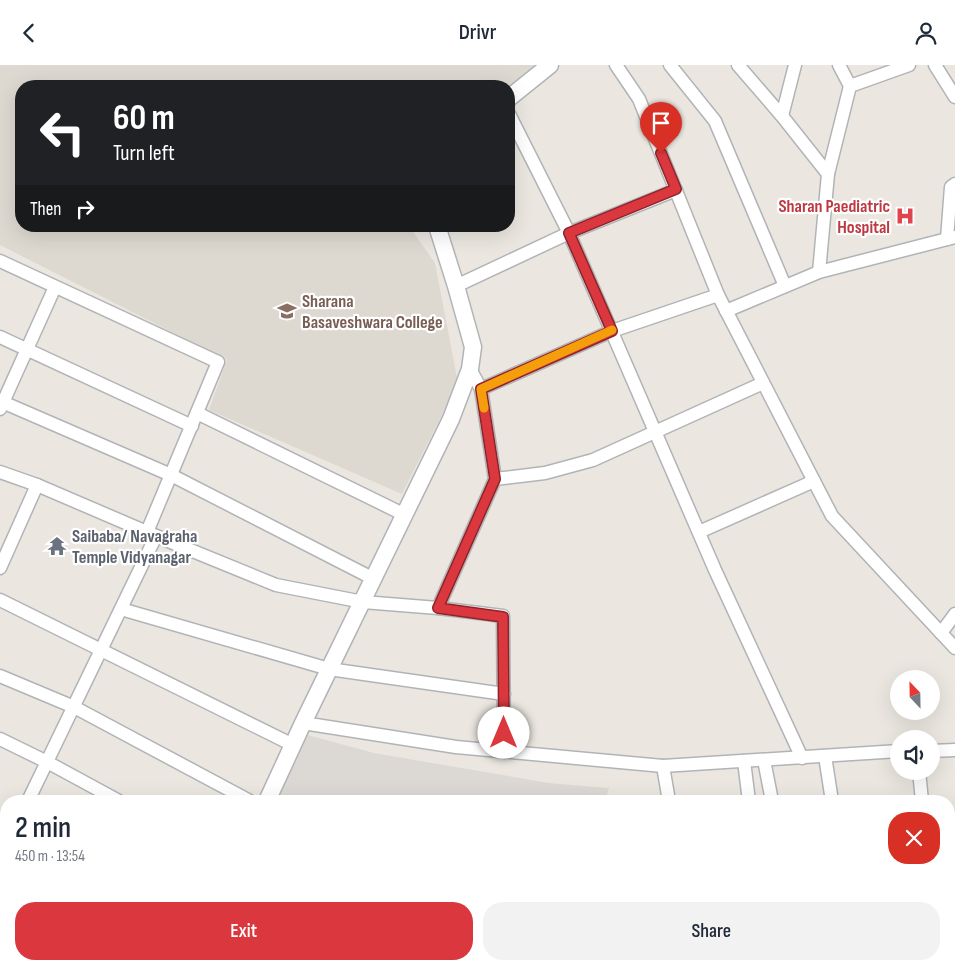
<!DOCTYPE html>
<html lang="en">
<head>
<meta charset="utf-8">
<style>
	:root { --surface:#fff; --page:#f2f2f3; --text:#1f2937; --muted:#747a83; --accent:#da373f }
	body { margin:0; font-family:"Sofia Sans Condensed",sans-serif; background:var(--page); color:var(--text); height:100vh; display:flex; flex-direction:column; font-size:19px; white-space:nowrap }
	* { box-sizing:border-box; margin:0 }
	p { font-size:16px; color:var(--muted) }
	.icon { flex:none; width:28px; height:28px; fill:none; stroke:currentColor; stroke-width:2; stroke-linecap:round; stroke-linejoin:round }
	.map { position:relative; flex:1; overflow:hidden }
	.drawer { position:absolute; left:0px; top:730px; width:955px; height:175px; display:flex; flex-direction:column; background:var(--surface); border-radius:20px 20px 0 0; box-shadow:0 5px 20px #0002 }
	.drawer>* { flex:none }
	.banner { position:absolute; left:15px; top:15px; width:500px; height:152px; border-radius:20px; box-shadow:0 5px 20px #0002; background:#202124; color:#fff; overflow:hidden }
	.needle { width:32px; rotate:338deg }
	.buttons { position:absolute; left:890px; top:605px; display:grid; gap:10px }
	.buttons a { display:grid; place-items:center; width:50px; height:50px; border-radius:50%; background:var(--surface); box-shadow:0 5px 20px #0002; font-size:25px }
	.pin { position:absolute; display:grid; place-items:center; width:42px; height:42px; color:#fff; margin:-51px -21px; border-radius:50% 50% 50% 0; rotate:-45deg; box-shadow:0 0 5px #0007 }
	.pin .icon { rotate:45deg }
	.me { position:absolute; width:55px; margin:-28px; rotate:0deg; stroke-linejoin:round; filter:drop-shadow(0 0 4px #0008) }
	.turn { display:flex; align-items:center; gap:18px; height:105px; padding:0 15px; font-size:22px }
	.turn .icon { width:65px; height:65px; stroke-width:2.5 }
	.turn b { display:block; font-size:35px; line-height:42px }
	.then { display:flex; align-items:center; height:48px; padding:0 15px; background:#0003; gap:10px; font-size:19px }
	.round { display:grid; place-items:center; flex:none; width:52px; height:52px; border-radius:20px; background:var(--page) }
	.summary { display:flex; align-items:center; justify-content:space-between; height:85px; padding:0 15px }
	h1 { font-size:30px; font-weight:600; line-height:38px }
	.cta { display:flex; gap:10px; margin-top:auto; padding:10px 15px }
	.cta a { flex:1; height:58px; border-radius:20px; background:var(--accent); color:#fff; font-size:20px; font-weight:600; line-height:58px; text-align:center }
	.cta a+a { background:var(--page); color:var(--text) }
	header { display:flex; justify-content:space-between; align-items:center; height:65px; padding:0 15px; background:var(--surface); font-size:22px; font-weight:600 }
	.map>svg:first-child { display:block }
	.industrial { fill:#dcd9d5 }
	.education { fill:#ddd9d1 }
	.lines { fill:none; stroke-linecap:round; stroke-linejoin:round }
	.minor-casing { stroke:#b1b4b7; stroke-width:15 }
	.tertiary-casing { stroke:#b1b4b7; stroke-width:19 }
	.minor { stroke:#fff; stroke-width:12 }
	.tertiary { stroke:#fff; stroke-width:16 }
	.route-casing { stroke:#8e2429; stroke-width:12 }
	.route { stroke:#da373f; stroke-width:9 }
	.slow { stroke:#f59e0b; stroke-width:9 }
	.labels { text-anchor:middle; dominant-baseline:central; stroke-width:4.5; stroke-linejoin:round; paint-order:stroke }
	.health-label { font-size:18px; font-weight:bold; fill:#be3a42; stroke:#fff; text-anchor:end }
	.education-label { font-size:18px; font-weight:bold; fill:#785e54; stroke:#fff; text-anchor:start }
	.worship-label { font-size:18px; font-weight:bold; fill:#5b616d; stroke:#fff; text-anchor:start }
</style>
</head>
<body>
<header><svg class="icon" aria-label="back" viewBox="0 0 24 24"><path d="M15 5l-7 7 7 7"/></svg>Drivr<svg class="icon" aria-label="person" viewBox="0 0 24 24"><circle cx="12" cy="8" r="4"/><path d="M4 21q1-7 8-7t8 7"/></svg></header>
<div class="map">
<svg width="955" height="905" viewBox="0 0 955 905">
	<rect width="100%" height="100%" fill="#ebe7e0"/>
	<!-- industrial -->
	<g class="industrial">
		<path d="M304,669L374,688L549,718L609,723L605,736H274Z"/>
		<path d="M248,899H565L564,905H258Z"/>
	</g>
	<!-- education -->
	<path class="education" d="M0,0H539L509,24V21H21V161H409L435,198L458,318L402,429L209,345L227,295L0,180Z"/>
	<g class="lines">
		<!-- minor casing -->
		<g class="minor-casing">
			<g id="minor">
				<path d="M616,0L639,34L718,230L832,451L955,583"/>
				<path d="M670,0L715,56L785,221"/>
				<path d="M738,0L782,51L828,109L850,21L909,0"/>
				<path d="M839,0L850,21"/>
				<path d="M935,0L955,32"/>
				<path d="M509,49L569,168L715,505L802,693"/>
				<path d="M782,51L795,0"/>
				<path d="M947,174L951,122L955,119"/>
				<path d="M0,196L218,297L147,467"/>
				<path d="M819,207L828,109"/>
				<path d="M456,221L569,168L676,125"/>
				<path d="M726,246L819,207L955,172"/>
				<path d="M0,272L192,361"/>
				<path d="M481,324L612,266L718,230"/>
				<path d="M0,336L171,410L374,514"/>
				<path d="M0,344L55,222"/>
				<path d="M197,348L405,450"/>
				<path d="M0,407L37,420L156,471L276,520L363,537L438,543L503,551L504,687"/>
				<path d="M495,414L545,408L593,395L763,318"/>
				<path d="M699,467L814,416"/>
				<path d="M0,503L37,420"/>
				<path d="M0,535L293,680"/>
				<path d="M438,543L495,414L481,324L470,304"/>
				<path d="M121,544L329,604L504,629"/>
				<path d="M941,568L955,549"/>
				<path d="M0,611L74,642L250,736"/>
				<path d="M303,658L456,682L663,701L899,686"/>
				<path d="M0,674L47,697L119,736"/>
				<path d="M931,686L955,685"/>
				<path d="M825,691L832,736"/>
				<path d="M764,695L772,736"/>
				<path d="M744,696L749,736"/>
				<path d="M663,701L669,736"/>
				<path d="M919,706L922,736"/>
				<path d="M28,736L156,471"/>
				<path d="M0,796L6,782"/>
				<path d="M949,796L955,795"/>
				<path d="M949,839L955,852"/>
				<path d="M0,861L6,864"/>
				<path d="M73,899L86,905"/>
				<path d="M700,899L701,905"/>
				<path d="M887,899L890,905"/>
			</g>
		</g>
		<!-- tertiary casing -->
		<g class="tertiary-casing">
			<g id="tertiary">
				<path d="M509,33L550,0"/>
				<path d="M267,736L303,658L451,354L470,304L473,282L456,221L437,161"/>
				<path d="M191,905L194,899"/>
			</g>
		</g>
		<!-- minor -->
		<use href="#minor" class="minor"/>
		<!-- tertiary -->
		<use href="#tertiary" class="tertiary"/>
	</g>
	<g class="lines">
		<!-- route casing -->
		<g class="route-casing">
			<path id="route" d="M504,668L503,552L438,543L495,414L481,324L612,266L569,168L676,124L661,88"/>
		</g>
		<!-- route -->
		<use href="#route" class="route"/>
		<!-- slow -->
		<path class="slow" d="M484,343L481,324L612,265"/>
	</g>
	<!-- icons -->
	<defs>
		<g id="hospital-bare" transform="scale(1.5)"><path d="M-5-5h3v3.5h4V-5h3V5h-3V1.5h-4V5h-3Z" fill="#e0444e" stroke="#fff" stroke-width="2.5" paint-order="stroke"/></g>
		<g id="university-bare" transform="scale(1.5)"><path d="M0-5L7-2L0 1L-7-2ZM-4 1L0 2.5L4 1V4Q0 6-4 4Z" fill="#8d6e63" stroke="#fff" stroke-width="2.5" paint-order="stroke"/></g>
		<g id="temple-bare" transform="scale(1.5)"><path d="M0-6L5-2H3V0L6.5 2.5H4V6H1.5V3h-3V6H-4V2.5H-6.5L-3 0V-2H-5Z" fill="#6b7280" stroke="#fff" stroke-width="2.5" paint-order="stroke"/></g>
	</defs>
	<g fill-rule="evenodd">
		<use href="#hospital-bare" x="905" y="151"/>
		<use href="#university-bare" x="287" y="246"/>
		<use href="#temple-bare" x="57" y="481"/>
	</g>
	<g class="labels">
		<!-- health labels -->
		<g class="health-label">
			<text x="890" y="141">Sharan Paediatric<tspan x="890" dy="21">Hospital</tspan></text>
		</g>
		<!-- education labels -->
		<g class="education-label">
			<text x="302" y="236">Sharana<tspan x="302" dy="21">Basaveshwara College</tspan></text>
		</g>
		<!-- worship labels -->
		<g class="worship-label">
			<text x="72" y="471">Saibaba/ Navagraha<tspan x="72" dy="21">Temple Vidyanagar</tspan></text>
		</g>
	</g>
</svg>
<div class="buttons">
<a><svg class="needle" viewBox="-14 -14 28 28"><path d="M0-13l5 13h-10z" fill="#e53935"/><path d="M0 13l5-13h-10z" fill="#747a83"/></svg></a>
<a><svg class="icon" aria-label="sound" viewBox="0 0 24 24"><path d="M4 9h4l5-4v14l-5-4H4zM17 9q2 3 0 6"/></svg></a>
</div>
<div class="pin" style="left:661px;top:88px;background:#d93025"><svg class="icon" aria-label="arrive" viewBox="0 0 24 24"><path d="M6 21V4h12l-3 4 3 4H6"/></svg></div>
<svg class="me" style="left:504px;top:668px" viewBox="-20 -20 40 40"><circle r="19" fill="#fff"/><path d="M0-13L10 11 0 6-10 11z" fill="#da373f"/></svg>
<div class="banner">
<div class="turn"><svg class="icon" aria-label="left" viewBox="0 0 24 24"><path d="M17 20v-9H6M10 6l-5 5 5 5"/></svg><div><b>60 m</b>Turn left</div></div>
<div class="then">Then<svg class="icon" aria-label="right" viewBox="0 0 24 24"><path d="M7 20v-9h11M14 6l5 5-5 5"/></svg></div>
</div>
<section class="drawer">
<div class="summary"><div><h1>2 min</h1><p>450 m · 13:54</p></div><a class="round" style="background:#d93025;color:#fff"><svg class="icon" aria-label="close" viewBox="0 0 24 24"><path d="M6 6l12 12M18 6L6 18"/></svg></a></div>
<div class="cta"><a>Exit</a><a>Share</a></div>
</section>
</div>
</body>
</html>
